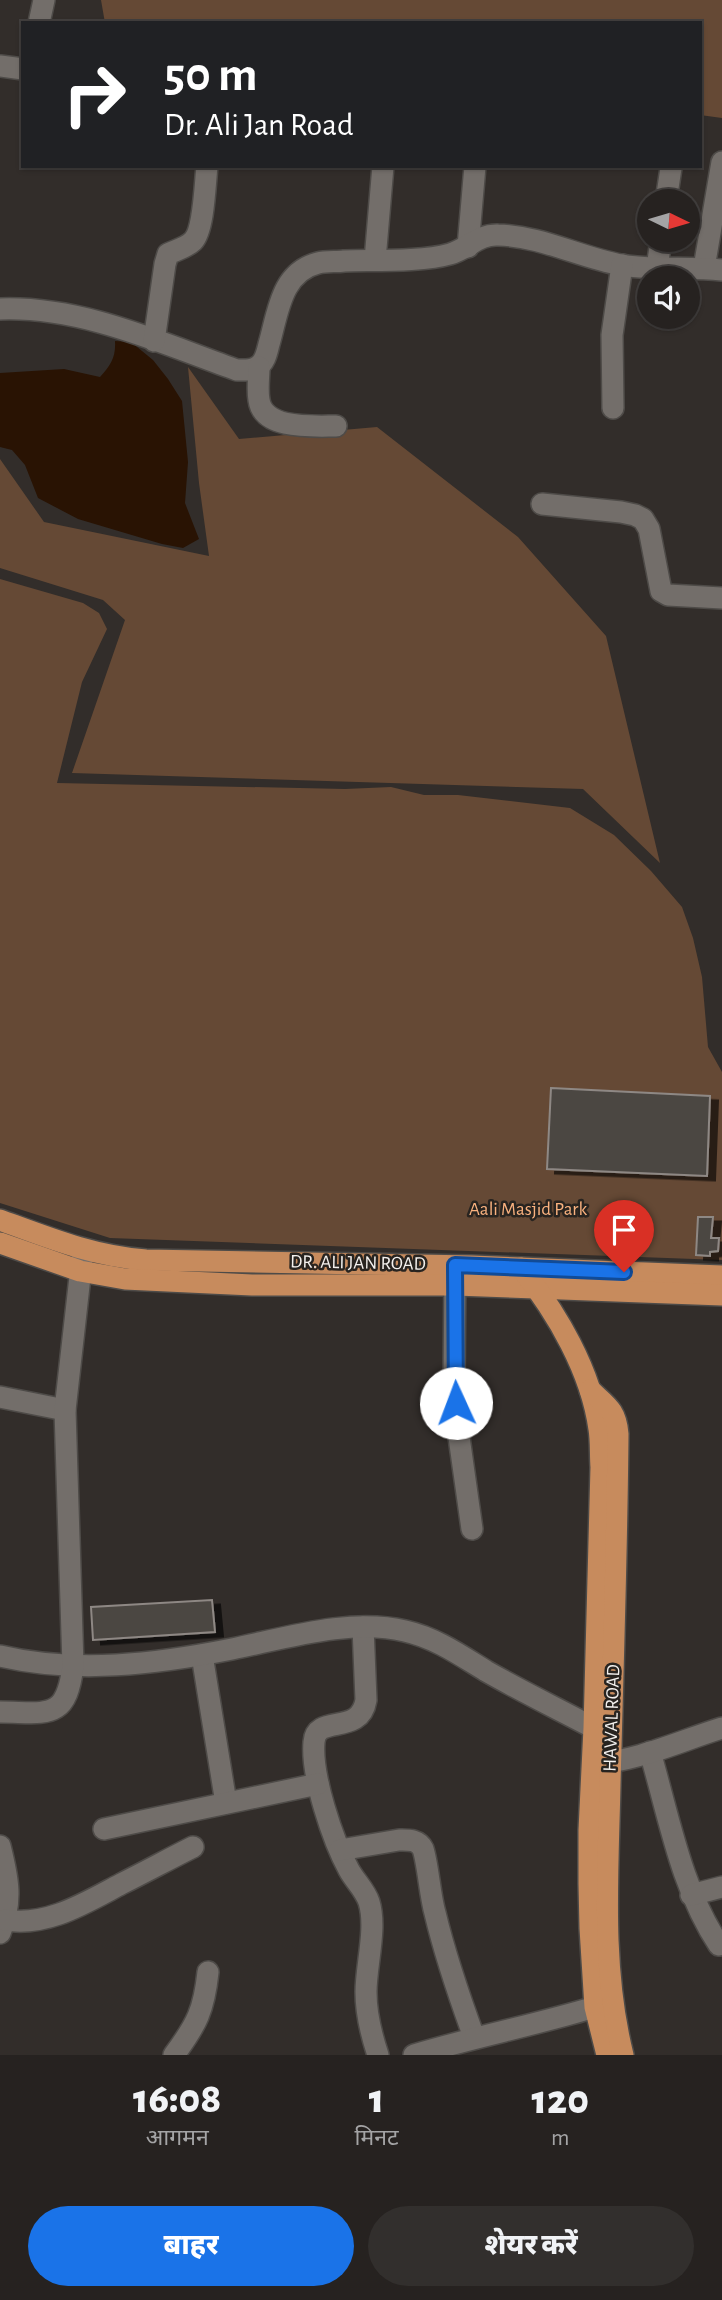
<!DOCTYPE html>
<html lang="hi">
<head>
<meta charset="utf-8">
<style>
	:root { --surface:#262220; --page:#322f2d; --text:#f1f3f6; --muted:#a4a4a5; --line:#423f3e; --accent:#1a73e8 }
	body { margin:0; font-family:"Alegreya Sans","Noto Sans Devanagari",sans-serif; background:var(--page); color:var(--text); height:100vh; display:flex; flex-direction:column; font-size:26px; white-space:nowrap }
	* { box-sizing:border-box; margin:0 }
	p { font-size:23px; color:var(--muted) }
	.icon { flex:none; width:38px; height:38px; fill:none; stroke:currentColor; stroke-width:2; stroke-linecap:round; stroke-linejoin:round }
	.map { position:relative; height:2055px; overflow:hidden }
	.sheet { display:flex; flex-direction:column; background:var(--surface); flex:1 }
	.sheet>* { flex:none }
	.hud { position:absolute; left:21px; top:21px; width:681px; height:147px; border-radius:0px; box-shadow:0 2px 5px #0004,0 0 0 2px var(--line); background:#202124; color:#fff; overflow:hidden }
	.needle { width:46px; rotate:95deg }
	.tools { position:absolute; left:637px; top:189px; display:grid; gap:14px }
	.tools a { display:grid; place-items:center; width:63px; height:63px; border-radius:50%; background:var(--surface); box-shadow:0 2px 5px #0004,0 0 0 2px var(--line); font-size:35px }
	.pin { position:absolute; display:grid; place-items:center; width:60px; height:60px; color:#fff; margin:-72px -30px; border-radius:50% 50% 50% 0; rotate:-45deg; box-shadow:0 0 7px #0007 }
	.pin .icon { rotate:45deg }
	.me { position:absolute; width:77px; margin:-38px; rotate:358deg; stroke-linejoin:round; filter:drop-shadow(0 0 5px #0008) }
	.turn { display:flex; align-items:center; gap:24px; height:147px; padding:0 28px; font-size:32px }
	.turn .icon { width:91px; height:91px; stroke-width:2.5 }
	.turn b { display:block; font-size:49px; line-height:60px }
	.eta { display:flex; justify-content:space-evenly; align-items:center; height:119px; text-align:center }
	.eta b { font-size:42px; font-weight:800; line-height:49px }
	.cta { display:flex; gap:14px; margin-top:auto; padding:14px 28px }
	.cta a { flex:1; height:80px; border-radius:42px; background:var(--accent); color:#fff; font-size:28px; font-weight:800; line-height:80px; text-align:center }
	.cta a+a { background:var(--page); color:var(--text) }
	.map>svg:first-child { display:block }
	.green { fill:#654935; fill-rule:evenodd }
	.water { fill:#291303 }
	.building { fill:#4b4642; stroke:#8e8884; stroke-width:2; filter:url(#shadow) }
	.lines { fill:none; stroke-linecap:round; stroke-linejoin:round }
	.minor-casing { stroke:#4e4b48; stroke-width:24 }
	.major-casing { stroke:#4e4b48; stroke-width:24 }
	.minor { stroke:#736e6a; stroke-width:21 }
	.major { stroke:#c78b5d; stroke-width:21 }
	.route-casing { stroke:#114b97; stroke-width:18 }
	.route { stroke:#1a73e8; stroke-width:12 }
	.labels { text-anchor:middle; dominant-baseline:central; stroke-width:5; stroke-linejoin:round; paint-order:stroke }
	.park-label { font-size:19px; fill:#fab27f; stroke:#282420 }
	.street-label { font-size:19px; fill:#f4f1ee; stroke:#282420 }
</style>
</head>
<body>
<div class="map">
<svg width="722" height="2055" viewBox="0 0 722 2055">
	<defs>
		<filter id="shadow"><feDropShadow dx="8" dy="4.5" stdDeviation="0" flood-color="#0009"/></filter>
	</defs>
	<rect width="100%" height="100%" fill="#322d2a"/>
	<!-- green -->
	<g class="green">
		<path d="M101,0H722V118L700,115V23H105Z"/>
		<path d="M188,367L239,439L377,427L518,537L606,636L660,863L583,789L72,773L125,620L103,600L0,568V459L44,522L209,556L199,483Z"/>
		<path d="M0,579L83,603L99,613L107,629L82,682L57,783L345,789L391,787L424,795H458L570,808L614,835L651,871L682,907L693,938L702,977L708,1047L722,1072V1260L110,1238L0,1203ZM551,1089L710,1096L706,1176L547,1168ZM698,1217L713,1218L711,1238L718,1251L710,1252L709,1256L696,1255Z"/>
	</g>
	<!-- water -->
	<path class="water" d="M115,341L131,342L153,360L168,379L182,401L188,462L185,503L199,539L183,548L162,544L78,519L38,498L25,465L12,450L0,447V373L64,369L100,377C111,365 116,357 115,341Z"/>
	<!-- building -->
	<g class="building">
		<path d="M551,1088L710,1096L707,1176L547,1169Z"/>
		<path d="M698,1217H713L711,1238H719L718,1251L710,1252V1256L696,1255Z"/>
		<path d="M212,1600L215,1632L93,1640L91,1607Z"/>
	</g>
	<g class="lines">
		<!-- minor casing -->
		<g class="minor-casing">
			<g id="minor">
				<path d="M39,23L44,0"/>
				<path d="M0,66L23,69"/>
				<path d="M666,201L671,168"/>
				<path d="M468,247L475,166"/>
				<path d="M375,260L383,166"/>
				<path d="M657,268L661,240"/>
				<path d="M704,268L722,162"/>
				<path d="M0,309C82,306 161,343 237,370C244,370 251,371 257,367C265,363 267,352 269,344C278,313 281,272 318,263C326,261 336,262 344,261C374,260 422,262 450,254C468,249 478,234 498,235C541,236 579,257 621,265C655,271 689,266 722,270"/>
				<path d="M154,341L165,264L168,254C176,250 186,248 193,241C204,230 205,183 207,166"/>
				<path d="M259,367C259,377 257,389 259,400C263,430 313,426 336,426"/>
				<path d="M613,408L612,335L622,265"/>
				<path d="M542,504L621,512L635,515L643,519L649,529L661,591L668,595L722,598"/>
				<path d="M455,1270L454,1383L457,1423L472,1529"/>
				<path d="M0,1397L65,1410"/>
				<path d="M363,1627L366,1700C360,1737 316,1713 314,1742C311,1776 333,1841 349,1870C355,1881 365,1890 369,1902C377,1928 366,1965 366,1992C366,2014 371,2034 378,2055"/>
				<path d="M202,1655L226,1803"/>
				<path d="M0,1656C76,1674 157,1664 232,1649C286,1638 351,1618 405,1631C436,1638 460,1655 486,1671C521,1691 558,1709 594,1728"/>
				<path d="M0,1712C47,1712 66,1722 73,1666L65,1410L83,1250"/>
				<path d="M650,1752C669,1817 681,1888 719,1945"/>
				<path d="M593,1764C638,1761 680,1741 722,1728"/>
				<path d="M104,1829L318,1784"/>
				<path d="M0,1846C8,1878 13,1901 0,1933"/>
				<path d="M340,1850L399,1840C408,1840 418,1839 423,1849C428,1864 430,1896 435,1913C445,1955 459,1996 474,2037"/>
				<path d="M691,1895L722,1887"/>
				<path d="M5,1920C47,1927 85,1903 121,1884C145,1872 169,1859 193,1847"/>
				<path d="M174,2055C197,2024 204,2010 208,1972"/>
				<path d="M414,2055C474,2037 535,2025 595,2007"/>
			</g>
		</g>
		<!-- major casing -->
		<g class="major-casing">
			<g id="major">
				<path d="M0,1220C49,1238 93,1256 146,1260L472,1266L722,1276"/>
				<path d="M0,1243L80,1271L125,1279L252,1285H456L722,1295"/>
				<path d="M521,1268C557,1313 591,1371 599,1429C601,1441 600,1454 601,1467L594,1728L589,1830V1884L590,1928L595,2007L607,2055"/>
				<path d="M590,1390C607,1406 616,1410 618,1434C617,1551 613,1668 610,1785C608,1876 601,1967 623,2055"/>
			</g>
		</g>
		<!-- minor -->
		<use href="#minor" class="minor"/>
		<!-- major -->
		<use href="#major" class="major"/>
	</g>
	<g class="lines">
		<!-- route casing -->
		<g class="route-casing">
			<path id="route" d="M456,1403L455,1265L624,1272"/>
		</g>
		<!-- route -->
		<use href="#route" class="route"/>
	</g>
	<g class="labels">
		<!-- park labels -->
		<g class="park-label">
			<text x="528" y="1209">Aali Masjid Park</text>
		</g>
		<!-- street labels -->
		<g class="street-label">
			<text transform="translate(358 1263) rotate(1)">DR. ALI JAN ROAD</text>
			<text transform="translate(612 1718) rotate(-88)">HAWAL ROAD</text>
		</g>
	</g>
</svg>
<div class="tools">
<a><svg class="needle" viewBox="-14 -14 28 28"><path d="M0-13l5 13h-10z" fill="#e53935"/><path d="M0 13l5-13h-10z" fill="#a4a4a5"/></svg></a>
<a><svg class="icon" aria-label="sound" viewBox="0 0 24 24"><path d="M4 9h4l5-4v14l-5-4H4zM17 9q2 3 0 6"/></svg></a>
</div>
<div class="pin" style="left:624px;top:1272px;background:#d93025"><svg class="icon" aria-label="arrive" viewBox="0 0 24 24"><path d="M6 21V4h12l-3 4 3 4H6"/></svg></div>
<svg class="me" style="left:456px;top:1403px" viewBox="-20 -20 40 40"><circle r="19" fill="#fff"/><path d="M0-13L10 11 0 6-10 11z" fill="#1a73e8"/></svg>
<div class="hud">
<div class="turn"><svg class="icon" aria-label="right" viewBox="0 0 24 24"><path d="M7 20v-9h11M14 6l5 5-5 5"/></svg><div><b>50 m</b>Dr. Ali Jan Road</div></div>
</div>
</div>
<section class="sheet">
<div class="eta">
<div><b>16:08</b><p>आगमन</p></div>
<div><b>1</b><p>मिनट</p></div>
<div><b>120</b><p>m</p></div>
</div>
<div class="cta"><a>बाहर</a><a>शेयर करें</a></div>
</section>
</body>
</html>
